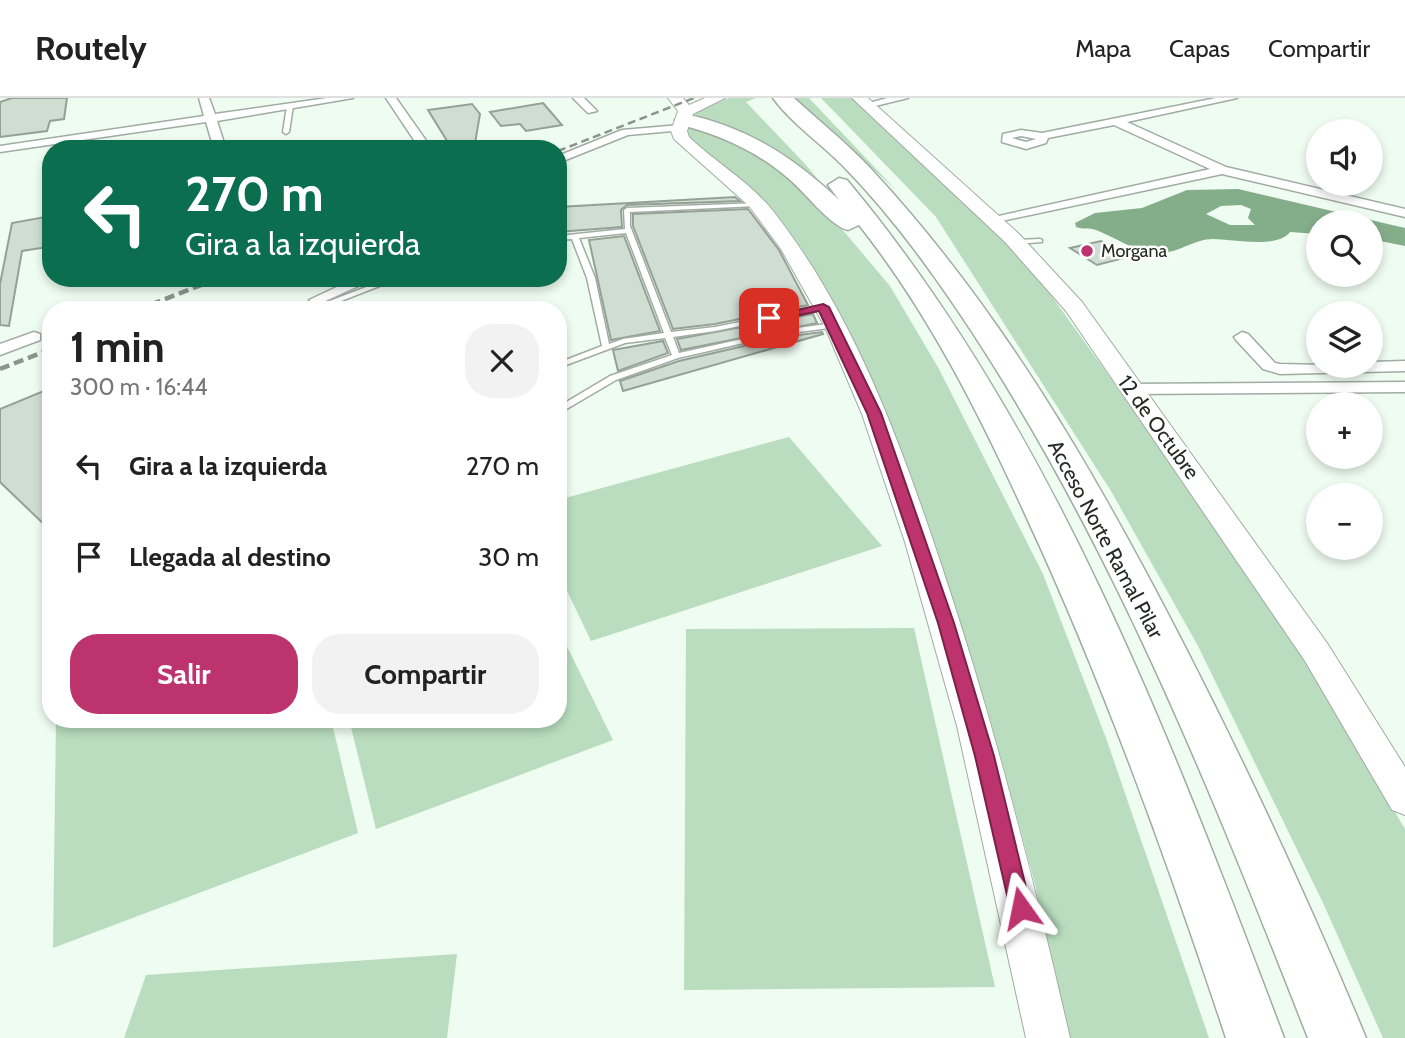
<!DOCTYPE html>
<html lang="es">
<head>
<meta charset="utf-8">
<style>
	:root { --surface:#fff; --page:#f2f2f2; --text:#222; --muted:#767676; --line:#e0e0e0; --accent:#bd336e }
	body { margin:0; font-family:Cabin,sans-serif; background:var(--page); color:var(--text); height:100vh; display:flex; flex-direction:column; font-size:26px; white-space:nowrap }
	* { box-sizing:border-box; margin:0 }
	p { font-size:23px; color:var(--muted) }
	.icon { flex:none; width:38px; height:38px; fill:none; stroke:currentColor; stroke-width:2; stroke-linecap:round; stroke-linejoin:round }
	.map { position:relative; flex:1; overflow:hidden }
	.panel { position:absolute; left:42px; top:203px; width:525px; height:427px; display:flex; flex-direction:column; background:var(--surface); border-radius:28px; box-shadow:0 4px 10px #0003 }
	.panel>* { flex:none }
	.hud { position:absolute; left:42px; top:42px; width:525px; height:147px; border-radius:28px; box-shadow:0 4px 10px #0003; background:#0b6e4f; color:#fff; overflow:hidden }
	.buttons { position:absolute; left:1306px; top:21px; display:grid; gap:14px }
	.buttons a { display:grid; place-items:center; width:77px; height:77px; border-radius:50%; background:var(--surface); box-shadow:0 4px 10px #0003; font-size:35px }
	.pin { position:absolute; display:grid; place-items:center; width:60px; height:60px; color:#fff; margin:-30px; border-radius:14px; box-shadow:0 4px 10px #0006 }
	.me { position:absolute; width:77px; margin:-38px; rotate:348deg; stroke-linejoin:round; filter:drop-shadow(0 0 5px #0008) }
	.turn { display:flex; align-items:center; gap:24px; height:147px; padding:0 28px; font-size:32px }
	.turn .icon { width:91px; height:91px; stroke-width:2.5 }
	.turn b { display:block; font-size:49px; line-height:60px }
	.round { display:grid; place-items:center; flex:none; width:74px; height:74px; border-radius:28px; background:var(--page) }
	.head { display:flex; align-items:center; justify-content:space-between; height:119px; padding:0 28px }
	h1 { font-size:42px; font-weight:800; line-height:52px }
	.action { display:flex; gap:14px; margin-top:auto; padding:14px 28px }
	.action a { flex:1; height:80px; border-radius:28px; background:var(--accent); color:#fff; font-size:28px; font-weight:800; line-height:80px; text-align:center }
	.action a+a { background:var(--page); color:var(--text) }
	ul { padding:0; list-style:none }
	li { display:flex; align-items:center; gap:21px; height:91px; padding:0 28px }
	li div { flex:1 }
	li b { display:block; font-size:26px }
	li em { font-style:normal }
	header { display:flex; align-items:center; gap:42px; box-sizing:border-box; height:98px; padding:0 35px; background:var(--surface); border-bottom:2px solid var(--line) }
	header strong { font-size:33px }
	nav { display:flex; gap:38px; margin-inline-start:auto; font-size:24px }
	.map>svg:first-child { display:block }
	.green { fill:#b9ddbe }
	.water { fill:#84ad8a; fill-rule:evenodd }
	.building { fill:#d0ddd2; stroke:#95a197; stroke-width:2 }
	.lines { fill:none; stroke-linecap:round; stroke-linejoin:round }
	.lane-casing { stroke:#a0aca2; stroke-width:3 }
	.street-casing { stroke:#a0aca2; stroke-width:3 }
	.secondary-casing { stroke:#a0aca2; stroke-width:2 }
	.highway-casing { stroke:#a0aca2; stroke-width:3 }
	.lane { fill:#fff; fill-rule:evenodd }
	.street { fill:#fff; fill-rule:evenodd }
	.secondary { fill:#fff; fill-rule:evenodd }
	.highway { fill:#fff; fill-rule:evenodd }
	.rail-far1 { stroke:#8c958d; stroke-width:2.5; stroke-dasharray:8 4.5; stroke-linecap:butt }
	.rail { stroke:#8c958d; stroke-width:4.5; stroke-dasharray:10 5; stroke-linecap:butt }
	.route { fill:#bd336e; stroke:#7b2148; stroke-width:2 }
	.poi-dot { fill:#bd336e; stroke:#fff; stroke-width:2.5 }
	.labels { text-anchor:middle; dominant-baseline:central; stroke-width:5; stroke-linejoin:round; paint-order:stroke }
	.far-poi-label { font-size:18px; fill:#262b27; stroke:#fff; text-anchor:start }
	.street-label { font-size:21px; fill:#262b27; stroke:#fff }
</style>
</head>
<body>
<header>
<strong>Routely</strong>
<nav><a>Mapa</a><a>Capas</a><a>Compartir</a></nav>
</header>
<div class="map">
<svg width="1405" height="940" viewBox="0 0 1405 940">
	<rect width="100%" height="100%" fill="#effcf1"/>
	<!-- green -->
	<g class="green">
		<path d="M729,0H756L746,4L806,67L850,120L805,77L697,19L695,15Z"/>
		<path d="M795,0H809L896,92Z"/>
		<path d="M821,0H852L875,19L986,123L1040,182L1263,492L1405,731V940H1383L1324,807L1198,548L1111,393L936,119Z"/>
		<path d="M696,28L757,53L814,98L890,188L939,271L1043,476L1106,640L1209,940H1068L1036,790L1010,695L908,382L751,91L687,39L686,31Z"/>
		<path d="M789,339L882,448L591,543L558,474V402Z"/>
		<path d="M558,530L613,642L376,731L349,621H558Z"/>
		<path d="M914,530L995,889L684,892L686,531Z"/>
		<path d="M56,621H331L358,735L53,850Z"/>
		<path d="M457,856L447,940H124L146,877Z"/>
	</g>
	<!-- water -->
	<path class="water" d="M1238,91L1405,130V148L1370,141V124H1318V136L1290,134C1278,151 1232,141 1213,141C1193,141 1176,157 1156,155C1135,154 1115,139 1096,132C1089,129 1083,132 1076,129L1075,125L1095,115L1142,110L1187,92ZM1241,107L1251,111L1248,120L1255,127H1230L1206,116L1221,108Z"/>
	<!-- building -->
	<g class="building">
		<path d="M12,0H67L64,21L50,23L47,33L0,39V4Z"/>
		<path d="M543,5L562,27L526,33L520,26L501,28L490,14Z"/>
		<path d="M472,6L480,16L474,51H452L428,12Z"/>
		<path d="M735,99L740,103L627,107L621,112L622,129L558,134V109Z"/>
		<path d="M748,111L779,152L808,207L715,226L673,231L633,128V116Z"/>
		<path d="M51,118L48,149L22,153L9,228L0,227V186L12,125Z"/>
		<path d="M624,138L660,233L611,242L589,142Z"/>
		<path d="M1101,143L1128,159L1097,167L1070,150Z"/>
		<path d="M813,216L817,225L681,252L677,241Z"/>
		<path d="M822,234L823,236L623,293L620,283L679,263L783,239Z"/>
		<path d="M663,243L668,255L618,273L613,252Z"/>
		<path d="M51,290V433L0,384V311Z"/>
	</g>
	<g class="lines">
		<!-- lane casing -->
		<g class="lane-casing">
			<g id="lane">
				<path d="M290,6L293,8L289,34L286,36L283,34L287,8Z"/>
				<path d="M759,105L760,106L757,108L630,114V128L671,234L715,229L823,207L827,209L823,211L715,233L673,239L679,255L783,232L834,225L838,227L837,229L783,236L678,260L616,282L558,316V309L610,278L672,257L665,240L625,245L558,270V265L602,248L587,180L572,141L558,142V138L625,131L624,112L627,110ZM626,135L664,235L623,241L609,246L595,180L579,140Z"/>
				<path d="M1040,141L1042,142V144L1016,146L1013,144L1016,142Z"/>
				<path d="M390,180H400L318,212H306Z"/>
			</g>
		</g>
		<!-- street casing -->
		<g class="street-casing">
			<g id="street">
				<path d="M199,0H209L215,16L327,0H353L217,23L226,51H214L206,24L0,54V48L204,18Z"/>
				<path d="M386,0H396L432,51H420Z"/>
				<path d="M573,0H584L597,13L588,15Z"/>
				<path d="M887,0H908L867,10L862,7Z"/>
				<path d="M1216,0H1237L1127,24L1226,69L1405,111V119L1222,76L992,125L985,121L1210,71L1114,27L1048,40L1046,45L1026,51L1002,44L1003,36L1021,32L1042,35ZM1021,38L1036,41L1026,44L1012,40Z"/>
				<path d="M680,27L686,30L684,32L628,37L558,65V58L622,32Z"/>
				<path d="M356,180H376L321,205L316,206L309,202Z"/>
				<path d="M34,234L40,236V242L0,257V246Z"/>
				<path d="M1242,234L1248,236L1275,265L1280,266L1370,268V264L1405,263V273L1280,276L1263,271L1236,242L1234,239Z"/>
				<path d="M1405,284V294L1131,296L1123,291L1131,286Z"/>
			</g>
		</g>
		<!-- secondary casing -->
		<g class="secondary-casing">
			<g id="secondary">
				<path d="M668,0H683L689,7L705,0H725L693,16L687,33L689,39C716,65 749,83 773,113C853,215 898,338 939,460C992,617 1033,778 1070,940H1026L957,628L905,444L862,316L825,229L781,151L749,108L674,41L671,33L678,13Z"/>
				<path d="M852,0H868L1019,136L1082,204L1327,545L1405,669V717L1392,712L1305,563L1066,213L1005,144Z"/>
			</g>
		</g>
		<!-- highway casing -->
		<g class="highway-casing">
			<g id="highway">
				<path d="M773,0H794C820,24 848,46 872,72C1000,210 1095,374 1181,541C1248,671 1310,805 1366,940H1308C1210,690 1108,434 956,210C923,161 886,112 844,69C822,46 792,26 773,0Z"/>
				<path d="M685,16C747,29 793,59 839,102L828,87L839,80L847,82C1054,330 1171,641 1284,940H1226C1167,762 1104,586 1025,416C979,315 928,214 859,127L848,132C830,128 804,93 788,80C755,52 720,37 678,26L675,22Z"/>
			</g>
		</g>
		<!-- lane -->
		<use href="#lane" class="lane"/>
		<!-- street -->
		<use href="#street" class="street"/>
		<!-- secondary -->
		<use href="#secondary" class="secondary"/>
		<!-- highway -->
		<use href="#highway" class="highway"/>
		<!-- rail-far1 -->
		<path class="rail-far1" d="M558,53L694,0"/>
		<!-- rail -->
		<g class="rail">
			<path d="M137,212L219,180"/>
			<path d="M0,271L51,251"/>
		</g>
	</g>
	<!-- route -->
	<path class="route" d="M823,206L829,209L881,315L954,525L994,658L1031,810L1028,818L1021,821L1013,818L1010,810L975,658L938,525L867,315L819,213L769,224L763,220Z"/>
	<!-- markers -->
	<circle class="poi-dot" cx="1087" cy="153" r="7"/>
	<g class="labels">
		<!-- far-poi labels -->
		<g class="far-poi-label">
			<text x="1101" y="153">Morgana</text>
		</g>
		<!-- street labels -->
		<g class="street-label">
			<text transform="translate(1159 329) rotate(54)">12 de Octubre</text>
			<text transform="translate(1106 441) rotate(62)">Acceso Norte Ramal Pilar</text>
		</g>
	</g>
</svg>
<div class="buttons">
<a><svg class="icon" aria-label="sound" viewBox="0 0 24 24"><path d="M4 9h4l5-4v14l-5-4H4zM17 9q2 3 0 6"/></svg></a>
<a><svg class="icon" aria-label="search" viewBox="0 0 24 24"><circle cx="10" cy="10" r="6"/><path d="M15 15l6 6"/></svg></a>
<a><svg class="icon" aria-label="layers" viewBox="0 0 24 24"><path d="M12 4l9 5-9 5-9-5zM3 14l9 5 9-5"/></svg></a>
<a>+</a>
<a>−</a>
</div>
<div class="pin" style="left:769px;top:220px;background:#d93025"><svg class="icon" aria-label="arrive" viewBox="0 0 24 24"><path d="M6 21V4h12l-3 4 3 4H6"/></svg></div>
<svg class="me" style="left:1021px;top:810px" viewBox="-20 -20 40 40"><path d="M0-17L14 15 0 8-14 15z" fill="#bd336e" stroke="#fff" stroke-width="4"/></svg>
<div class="hud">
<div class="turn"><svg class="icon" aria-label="left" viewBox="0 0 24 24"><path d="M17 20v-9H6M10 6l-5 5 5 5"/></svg><div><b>270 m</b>Gira a la izquierda</div></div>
</div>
<section class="panel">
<div class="head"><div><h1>1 min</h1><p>300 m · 16:44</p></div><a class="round"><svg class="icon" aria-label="close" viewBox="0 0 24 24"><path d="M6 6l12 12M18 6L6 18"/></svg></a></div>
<ul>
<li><svg class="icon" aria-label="left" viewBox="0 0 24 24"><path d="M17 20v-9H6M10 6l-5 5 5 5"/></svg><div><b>Gira a la izquierda</b></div><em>270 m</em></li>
<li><svg class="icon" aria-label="arrive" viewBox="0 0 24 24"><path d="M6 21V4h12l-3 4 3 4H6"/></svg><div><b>Llegada al destino</b></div><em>30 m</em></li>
</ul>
<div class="action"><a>Salir</a><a>Compartir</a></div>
</section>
</div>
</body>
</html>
